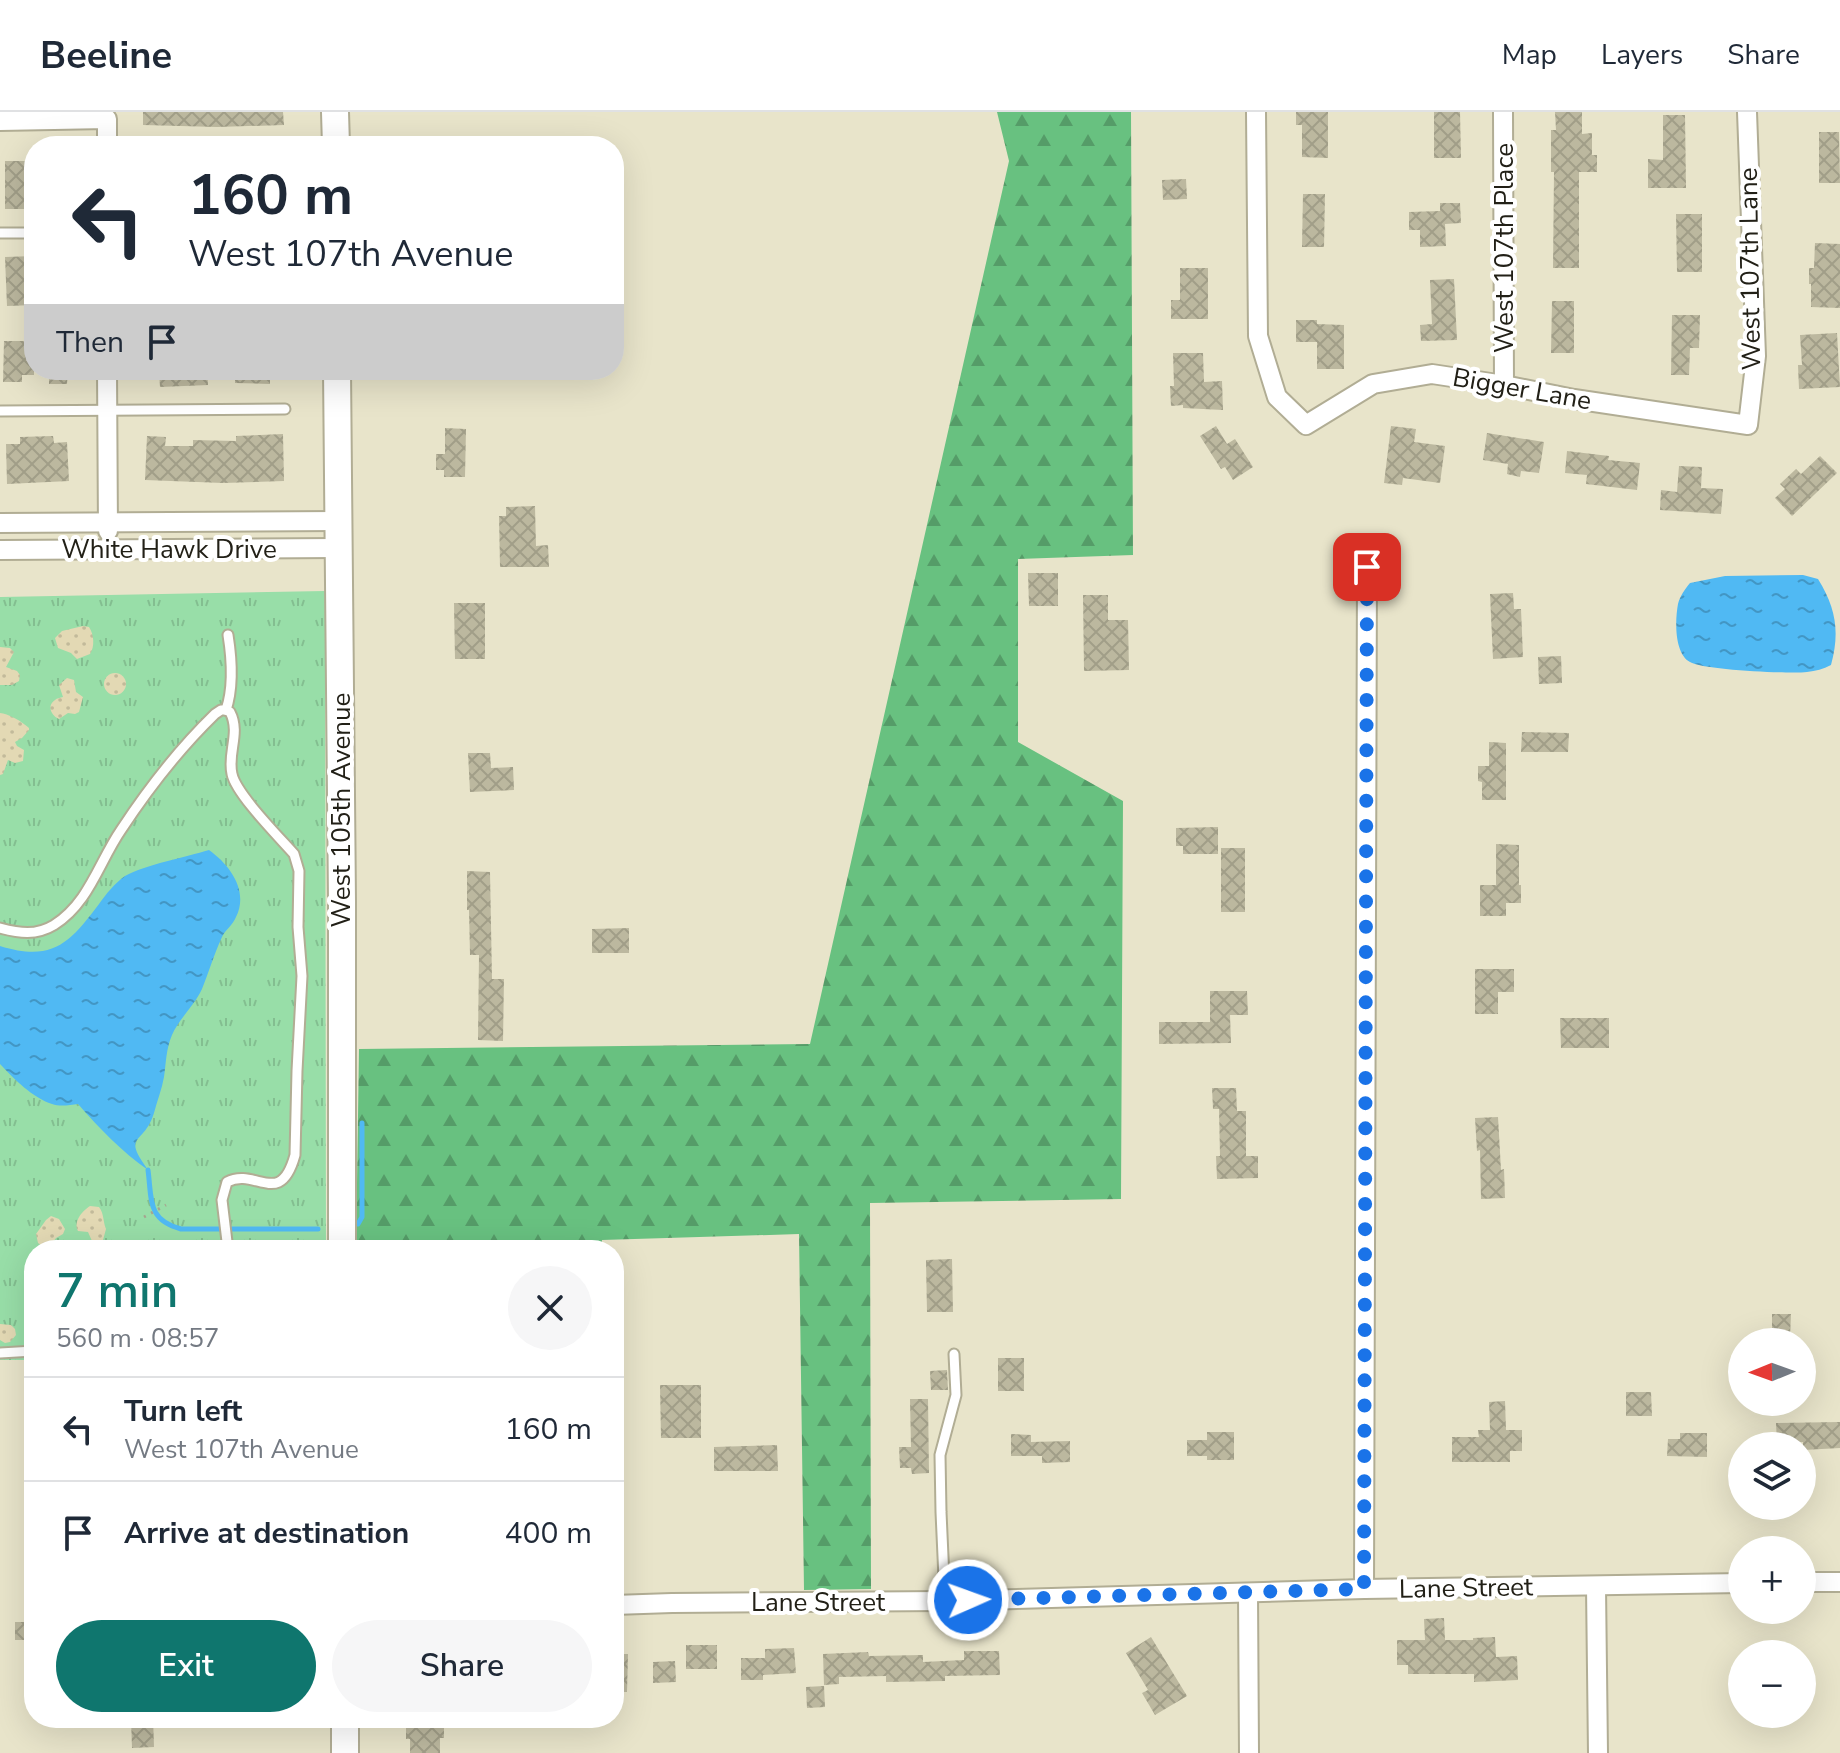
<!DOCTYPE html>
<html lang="en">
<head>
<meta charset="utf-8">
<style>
	:root { --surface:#fff; --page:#f6f6f7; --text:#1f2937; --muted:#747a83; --line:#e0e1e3; --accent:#0f766e }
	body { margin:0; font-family:"Nunito Sans",sans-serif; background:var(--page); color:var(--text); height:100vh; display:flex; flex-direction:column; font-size:30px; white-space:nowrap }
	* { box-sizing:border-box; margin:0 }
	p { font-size:26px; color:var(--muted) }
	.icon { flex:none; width:44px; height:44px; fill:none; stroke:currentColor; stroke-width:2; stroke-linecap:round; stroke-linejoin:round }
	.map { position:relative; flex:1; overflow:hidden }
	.panel { position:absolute; left:24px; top:1128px; width:600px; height:488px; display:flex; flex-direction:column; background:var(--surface); border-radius:32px; box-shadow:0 8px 32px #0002 }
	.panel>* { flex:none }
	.guide { position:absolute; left:24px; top:24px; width:600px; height:244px; border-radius:32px; box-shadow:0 8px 32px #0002; background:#fff; color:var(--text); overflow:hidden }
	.needle { width:52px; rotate:269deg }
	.fabs { position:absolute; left:1728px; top:1216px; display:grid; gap:16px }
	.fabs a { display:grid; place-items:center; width:88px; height:88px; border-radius:50%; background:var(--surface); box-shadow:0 8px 32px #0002; font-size:40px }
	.pin { position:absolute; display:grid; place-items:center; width:68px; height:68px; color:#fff; margin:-34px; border-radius:16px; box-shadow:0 4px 12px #0006 }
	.me { position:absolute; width:88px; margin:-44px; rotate:88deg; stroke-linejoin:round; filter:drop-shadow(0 0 6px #0008) }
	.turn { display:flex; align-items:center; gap:28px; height:168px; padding:0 32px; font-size:36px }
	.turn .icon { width:104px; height:104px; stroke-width:2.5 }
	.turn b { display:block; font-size:56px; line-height:68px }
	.then { display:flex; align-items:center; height:76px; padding:0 32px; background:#0003; gap:16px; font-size:30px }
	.round { display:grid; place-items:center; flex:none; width:84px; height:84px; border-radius:42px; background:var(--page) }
	.headline { display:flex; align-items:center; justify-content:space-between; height:136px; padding:0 32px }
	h1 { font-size:48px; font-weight:600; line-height:60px; color:var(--accent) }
	.action { display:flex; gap:16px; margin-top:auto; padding:16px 32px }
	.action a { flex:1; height:92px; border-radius:48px; background:var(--accent); color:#fff; font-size:32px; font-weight:600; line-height:92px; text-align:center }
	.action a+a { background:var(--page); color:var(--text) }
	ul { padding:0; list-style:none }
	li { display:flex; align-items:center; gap:24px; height:104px; padding:0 32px; border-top:2px solid var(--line) }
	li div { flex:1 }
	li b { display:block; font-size:30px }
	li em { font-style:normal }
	header { display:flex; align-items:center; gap:48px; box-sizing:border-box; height:112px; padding:0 40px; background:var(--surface); border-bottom:2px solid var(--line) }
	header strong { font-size:38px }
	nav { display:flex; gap:44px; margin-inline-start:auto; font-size:28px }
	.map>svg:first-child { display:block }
	.grass { fill:url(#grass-tufts) }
	.forest { fill:url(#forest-firs) }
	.sand { fill:url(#sand-dots) }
	.water { fill:url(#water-ripples) }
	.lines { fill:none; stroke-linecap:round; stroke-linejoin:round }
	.stream { stroke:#50b9f3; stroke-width:5 }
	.building { fill:url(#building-cross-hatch) }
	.lane-casing { stroke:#b1ad94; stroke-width:13 }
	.street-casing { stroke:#b1ad94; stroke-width:22 }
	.secondary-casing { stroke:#b1ad94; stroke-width:30 }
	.path { stroke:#a7a38f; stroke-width:3; stroke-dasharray:2 6; stroke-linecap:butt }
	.lane { stroke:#fff; stroke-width:9 }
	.street { stroke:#fff; stroke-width:18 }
	.secondary { stroke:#fff; stroke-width:26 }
	.route { stroke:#1a73e8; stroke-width:14; stroke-dasharray:0 25.2 }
	.labels { text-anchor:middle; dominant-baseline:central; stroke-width:8; stroke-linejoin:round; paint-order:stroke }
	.street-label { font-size:26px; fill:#222017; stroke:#fff }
</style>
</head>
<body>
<header>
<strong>Beeline</strong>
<nav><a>Map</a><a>Layers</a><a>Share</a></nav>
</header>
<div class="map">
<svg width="1840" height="1641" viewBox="0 0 1840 1641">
	<defs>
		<pattern id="grass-tufts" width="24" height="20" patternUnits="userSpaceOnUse" patternTransform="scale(2)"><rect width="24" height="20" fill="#98dea8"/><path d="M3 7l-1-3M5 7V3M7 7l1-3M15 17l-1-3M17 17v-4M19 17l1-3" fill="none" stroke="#83be90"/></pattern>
		<pattern id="forest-firs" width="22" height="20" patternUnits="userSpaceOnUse" patternTransform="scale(2)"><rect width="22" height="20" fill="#68c180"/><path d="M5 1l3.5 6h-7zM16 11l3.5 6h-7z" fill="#559c68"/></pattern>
		<pattern id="sand-dots" width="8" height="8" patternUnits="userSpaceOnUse" patternTransform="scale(2)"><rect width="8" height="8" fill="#e3d9b4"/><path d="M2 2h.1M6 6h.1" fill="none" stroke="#c2ba9a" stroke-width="1.8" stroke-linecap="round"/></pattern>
		<pattern id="water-ripples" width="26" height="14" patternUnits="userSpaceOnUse" patternTransform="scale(2)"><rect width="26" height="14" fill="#50b9f3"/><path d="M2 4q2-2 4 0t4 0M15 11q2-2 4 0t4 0" fill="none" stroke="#4296c4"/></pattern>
		<pattern id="building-cross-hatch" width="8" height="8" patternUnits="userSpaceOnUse" patternTransform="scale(2)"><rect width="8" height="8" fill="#bcb89f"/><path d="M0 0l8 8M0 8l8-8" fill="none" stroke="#a19e88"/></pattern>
	</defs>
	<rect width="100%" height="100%" fill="#e8e4ca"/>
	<!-- grass -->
	<path class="grass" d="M325,479L326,1138H34V1248H0V485Z"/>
	<!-- forest -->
	<path class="forest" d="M997,0H1131L1133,443L1018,447V630L1123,689L1121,1087L870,1091L871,1477L804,1478L799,1122L602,1128L601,1138H356L359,937L810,932L1009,49Z"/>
	<!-- sand -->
	<g class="sand">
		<path d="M83,514L89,515C94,522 95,535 90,542L77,547L71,541L58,536L55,526L62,519Z"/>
		<path d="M0,535L10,536L14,540L6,555L17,559L20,563L19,569L12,573H0Z"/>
		<circle cx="115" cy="572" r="11"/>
		<path d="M67,566L74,568L76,580L83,585L79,600L75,602L68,601L59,607C52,604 46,594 55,588C57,586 60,586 63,585L59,573Z"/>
		<path d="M0,601C7,601 23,610 29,616V618L22,626L15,630L17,634L24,638L23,649L15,651L8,648L3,662L0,663Z"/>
		<path d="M90,1094L99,1095C104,1101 103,1110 106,1117L103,1128L100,1130L92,1129L88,1120L78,1119C73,1110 82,1099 90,1094Z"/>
		<path d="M51,1104L59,1107L65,1117L63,1122L56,1126L50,1134L44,1135L38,1131L36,1122L46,1108Z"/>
		<path d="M0,1212L11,1213L15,1217L16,1223L10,1230L5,1231L0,1228Z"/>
	</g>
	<!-- water -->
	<g class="water">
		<path d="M1803,463L1818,467C1836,496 1840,520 1831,553C1823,557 1816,559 1807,560C1790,562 1702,558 1690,550C1674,541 1675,508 1678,492C1680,484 1685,477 1690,471L1725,464Z"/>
		<path d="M209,738C230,753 249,779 236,805C233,813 225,818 222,825C214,842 209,860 202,877C194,894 179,907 172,923C166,937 166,951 164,965C162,977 157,989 154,1001C144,1034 121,1021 148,1058C121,1039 100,1017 78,992C70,993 60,995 52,992C33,986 14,967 0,952V834C52,850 69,832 99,792C106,782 115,771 125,764C145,753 186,745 209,738Z"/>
	</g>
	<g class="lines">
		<!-- stream -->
		<g class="stream">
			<path d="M148,1058C152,1088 147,1108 181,1117H318"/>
			<path d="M358,1112L362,1105V1011"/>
		</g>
	</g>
	<!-- building -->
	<g class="building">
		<path d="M143,0H283L284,13L217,15L143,13Z"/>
		<path d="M1296,0H1328V46L1302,45V13H1296Z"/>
		<path d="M1434,0H1460L1461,46H1434Z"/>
		<path d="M1555,0H1582V22L1592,21V43H1597V60H1579V156H1553L1554,60H1551V18H1556Z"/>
		<path d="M1663,3H1685L1686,76H1648V47L1663,48Z"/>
		<path d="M1819,20H1839L1840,71H1819Z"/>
		<rect x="5" y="49" width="29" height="48"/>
		<path d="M1186,67L1187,87L1163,88L1162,68Z"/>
		<path d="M1303,82H1325L1324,135H1302Z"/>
		<path d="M1440,91H1460L1461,111L1445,112L1446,134L1420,135V118H1409V100L1440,99Z"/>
		<path d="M1676,102H1702V160H1677Z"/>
		<path d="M1815,131L1840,132V196L1811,195V172H1809V156H1814Z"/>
		<path d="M34,144V193L7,194L5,145Z"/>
		<path d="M1180,156H1208V207H1171V188H1180Z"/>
		<path d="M1454,167L1457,228L1421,229L1420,213L1432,212L1430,168Z"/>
		<path d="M1552,189H1574V241H1551Z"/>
		<path d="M1672,203H1700L1699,236H1690L1689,263H1671Z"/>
		<path d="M1296,208H1317V212L1344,213V257H1317V230H1296Z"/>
		<path d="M1837,221L1840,275L1799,277L1798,253H1802L1800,223Z"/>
		<path d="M4,229H34V263H22V270H3Z"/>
		<path d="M1173,241H1203L1204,270L1222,269L1223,298L1183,296V293L1171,294L1170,274H1174Z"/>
		<path d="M49,258H68L67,272H49Z"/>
		<path d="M159,258H207L208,273L160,275Z"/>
		<path d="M235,258H270V272L235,271Z"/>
		<path d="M1216,314L1227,332L1235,327L1253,355L1233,368L1225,355L1221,357L1200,324Z"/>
		<path d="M1391,314L1416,317L1414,330L1445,334L1440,371L1403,366L1402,373L1384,371Z"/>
		<path d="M445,316L466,317L465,365H444V358H436V342H445Z"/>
		<path d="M1487,321L1544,330L1539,361L1521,359L1520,365L1507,362L1508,352L1483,348Z"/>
		<path d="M283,322L284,369L223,371L145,368L147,324L166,325L165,334H193V328L236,329V324Z"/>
		<path d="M53,324L54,331L67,330L69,369L7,372L6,332H20V325Z"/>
		<path d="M1567,339L1609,344L1608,348L1640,351L1637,378L1586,372L1587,363L1565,361Z"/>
		<path d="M1820,344L1837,361L1792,404L1775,386L1785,377L1780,372L1796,357L1801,362Z"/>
		<path d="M1679,354L1702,355L1701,376L1723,377L1721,402L1660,398L1661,378L1677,380Z"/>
		<path d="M535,394L536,434L548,433L549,455H500L499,404H506V395Z"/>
		<path d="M1028,461H1058V494H1029Z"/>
		<path d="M1513,481L1514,497H1521L1523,545L1493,547L1490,482Z"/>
		<path d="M1083,483H1108V508H1128L1129,558L1084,559Z"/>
		<path d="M454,491H485V547H455Z"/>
		<path d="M1561,544L1562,571L1539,572L1538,545Z"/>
		<path d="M1522,620L1569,621L1568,640H1521Z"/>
		<path d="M1489,630L1506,631V688H1482V670L1478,669V654H1489Z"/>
		<path d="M468,641H490L491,656L513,655L514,678L470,680Z"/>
		<path d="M1218,715V742H1183V734H1176V716Z"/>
		<path d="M1496,732L1519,733V773H1521V791H1506V804H1480V773H1496Z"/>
		<rect x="1221" y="736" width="24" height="64"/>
		<path d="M467,759L490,760L492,867H504L503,929L478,928L479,843H470L469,798H467Z"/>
		<path d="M629,816V841H592V817Z"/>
		<path d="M1475,857H1514V880H1498V902H1475Z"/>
		<path d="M1210,879H1247L1248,903H1230L1231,931L1159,932V910H1210Z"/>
		<path d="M1560,906H1609V936H1561Z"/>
		<path d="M1212,976H1236L1237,999H1246V1044H1258V1066L1217,1067L1216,1044H1220L1219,997H1213Z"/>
		<path d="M1498,1005L1501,1058L1504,1057L1505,1086L1481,1087L1480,1038L1477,1039L1475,1006Z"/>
		<path d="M952,1147L953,1200H927L926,1148Z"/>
		<path d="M1772,1202H1791L1790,1226L1772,1225Z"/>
		<rect x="998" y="1246" width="26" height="33"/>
		<path d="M947,1258L948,1278H931L930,1259Z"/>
		<path d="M660,1273H701V1326H661Z"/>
		<path d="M1626,1280H1651L1652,1304H1626Z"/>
		<path d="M910,1287H928L929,1361L912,1362L911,1356H900L899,1335H911Z"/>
		<path d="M1505,1289L1506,1318H1522V1339H1510V1350H1452V1325H1479L1478,1318H1490L1489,1290Z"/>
		<path d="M1840,1310V1336L1803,1338V1330L1777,1331L1776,1311Z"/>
		<path d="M1207,1320H1234V1348H1207V1344H1187V1328H1207Z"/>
		<path d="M1680,1321H1707V1345L1667,1344L1668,1327H1680Z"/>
		<path d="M1011,1322L1031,1323V1330L1070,1329V1350L1042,1351V1344H1011Z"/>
		<path d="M777,1333L778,1359H714V1335Z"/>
		<path d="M1444,1506L1445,1528H1473V1526L1495,1525L1496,1545L1517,1544L1518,1568L1474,1570V1562H1408V1553H1397V1528H1425L1424,1507Z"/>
		<rect x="15" y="1510" width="19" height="18"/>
		<path d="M1151,1525L1187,1584L1155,1603L1142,1581L1148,1578L1126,1541Z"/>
		<rect x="686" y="1533" width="31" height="24"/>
		<path d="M794,1536L796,1561L763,1563V1568H741V1546H765V1537Z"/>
		<path d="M964,1539H999L1000,1563L945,1564V1569L886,1570V1564L839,1565V1572L824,1573L823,1542L868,1540L869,1544L923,1543V1550L964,1548Z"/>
		<path d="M614,1542H628L627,1580H614Z"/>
		<path d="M675,1549L676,1570L653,1571V1550Z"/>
		<path d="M824,1574L825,1595L807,1596L806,1575Z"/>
		<path d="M131,1606H153L154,1635L132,1636Z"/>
		<path d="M406,1606H444V1626H440V1641H410V1627H406Z"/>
	</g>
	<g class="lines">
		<!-- lane casing -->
		<g class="lane-casing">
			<g id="lane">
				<path d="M0,121H34"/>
				<path d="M0,299L285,297"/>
				<path d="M226,598L230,600C241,621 227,641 232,662C236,682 280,726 294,742L299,759L298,815L302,864L297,959L295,1043C280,1097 256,1055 227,1070L222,1088L228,1138"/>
				<path d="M226,598C234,574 232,548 228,523"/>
				<path d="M0,816C19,821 36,824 54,813C89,791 99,750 121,718C148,677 180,636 215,602L221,598H226"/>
				<path d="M0,1241L34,1239"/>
				<path d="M945,1489L941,1400L940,1343L956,1283L954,1242"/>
			</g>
		</g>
		<!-- street casing -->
		<g class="street-casing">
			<g id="street">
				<path d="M1256,0L1258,224L1277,285L1306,313L1373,272L1432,262L1504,273L1574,287L1748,313L1756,244L1747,0"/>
				<path d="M1503,0L1504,273"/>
				<path d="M0,9L107,7V34"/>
				<path d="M107,258L108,419"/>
				<path d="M0,411L338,409"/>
				<path d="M0,438L338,436"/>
				<path d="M1802,1470H1840"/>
				<path d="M1596,1475L1598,1641"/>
				<path d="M1364,1477L1367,455"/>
				<path d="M1248,1481L1249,1641"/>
				<path d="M614,1493L672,1491L945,1489L1364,1477L1742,1471"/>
			</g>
		</g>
		<!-- secondary casing -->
		<g class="secondary-casing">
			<g id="secondary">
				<path d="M335,0L336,34"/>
				<path d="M337,258L342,790V1138"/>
				<path d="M345,1606V1641"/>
			</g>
		</g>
		<!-- path -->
		<path class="path" d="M144,1105L166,1093"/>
		<!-- lane -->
		<use href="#lane" class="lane"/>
		<!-- street -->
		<use href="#street" class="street"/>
		<!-- secondary -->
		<use href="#secondary" class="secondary"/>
	</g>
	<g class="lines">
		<!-- route -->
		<path class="route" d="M968,1488L1364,1477L1367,455"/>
	</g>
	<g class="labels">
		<!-- street labels -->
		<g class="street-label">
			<text transform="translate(1504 136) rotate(-90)">West 107th Place</text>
			<text transform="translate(1750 157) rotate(-91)">West 107th Lane</text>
			<text transform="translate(1522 277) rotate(10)">Bigger Lane</text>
			<text x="169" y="437">White Hawk Drive</text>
			<text transform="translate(341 698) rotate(-90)">West 105th Avenue</text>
			<text transform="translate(1466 1476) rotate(-1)">Lane Street</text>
			<text x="818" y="1490">Lane Street</text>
		</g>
	</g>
</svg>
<div class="fabs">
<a><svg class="needle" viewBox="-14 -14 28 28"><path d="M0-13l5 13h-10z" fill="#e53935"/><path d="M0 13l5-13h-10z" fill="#747a83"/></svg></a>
<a><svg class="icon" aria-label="layers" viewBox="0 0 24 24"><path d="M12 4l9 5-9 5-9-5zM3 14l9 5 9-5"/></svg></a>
<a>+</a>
<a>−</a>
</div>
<div class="pin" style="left:1367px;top:455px;background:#d93025"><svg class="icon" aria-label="arrive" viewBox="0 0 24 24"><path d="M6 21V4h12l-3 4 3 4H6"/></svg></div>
<svg class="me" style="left:968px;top:1488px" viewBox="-20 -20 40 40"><circle r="17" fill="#1a73e8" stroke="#fff" stroke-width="3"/><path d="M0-11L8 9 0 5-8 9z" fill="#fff"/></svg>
<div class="guide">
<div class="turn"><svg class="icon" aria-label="left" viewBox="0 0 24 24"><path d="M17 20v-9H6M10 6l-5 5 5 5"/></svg><div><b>160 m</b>West 107th Avenue</div></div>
<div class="then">Then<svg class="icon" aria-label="arrive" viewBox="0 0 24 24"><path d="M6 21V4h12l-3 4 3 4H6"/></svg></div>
</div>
<section class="panel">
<div class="headline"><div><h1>7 min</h1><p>560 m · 08:57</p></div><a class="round"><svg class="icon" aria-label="close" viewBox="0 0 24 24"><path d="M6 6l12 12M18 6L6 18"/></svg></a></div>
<ul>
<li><svg class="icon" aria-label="left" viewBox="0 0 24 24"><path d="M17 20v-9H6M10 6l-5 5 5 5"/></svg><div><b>Turn left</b><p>West 107th Avenue</p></div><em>160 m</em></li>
<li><svg class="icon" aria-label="arrive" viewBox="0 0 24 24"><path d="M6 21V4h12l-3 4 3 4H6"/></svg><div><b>Arrive at destination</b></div><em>400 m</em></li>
</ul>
<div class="action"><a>Exit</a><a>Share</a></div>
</section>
</div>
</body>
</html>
